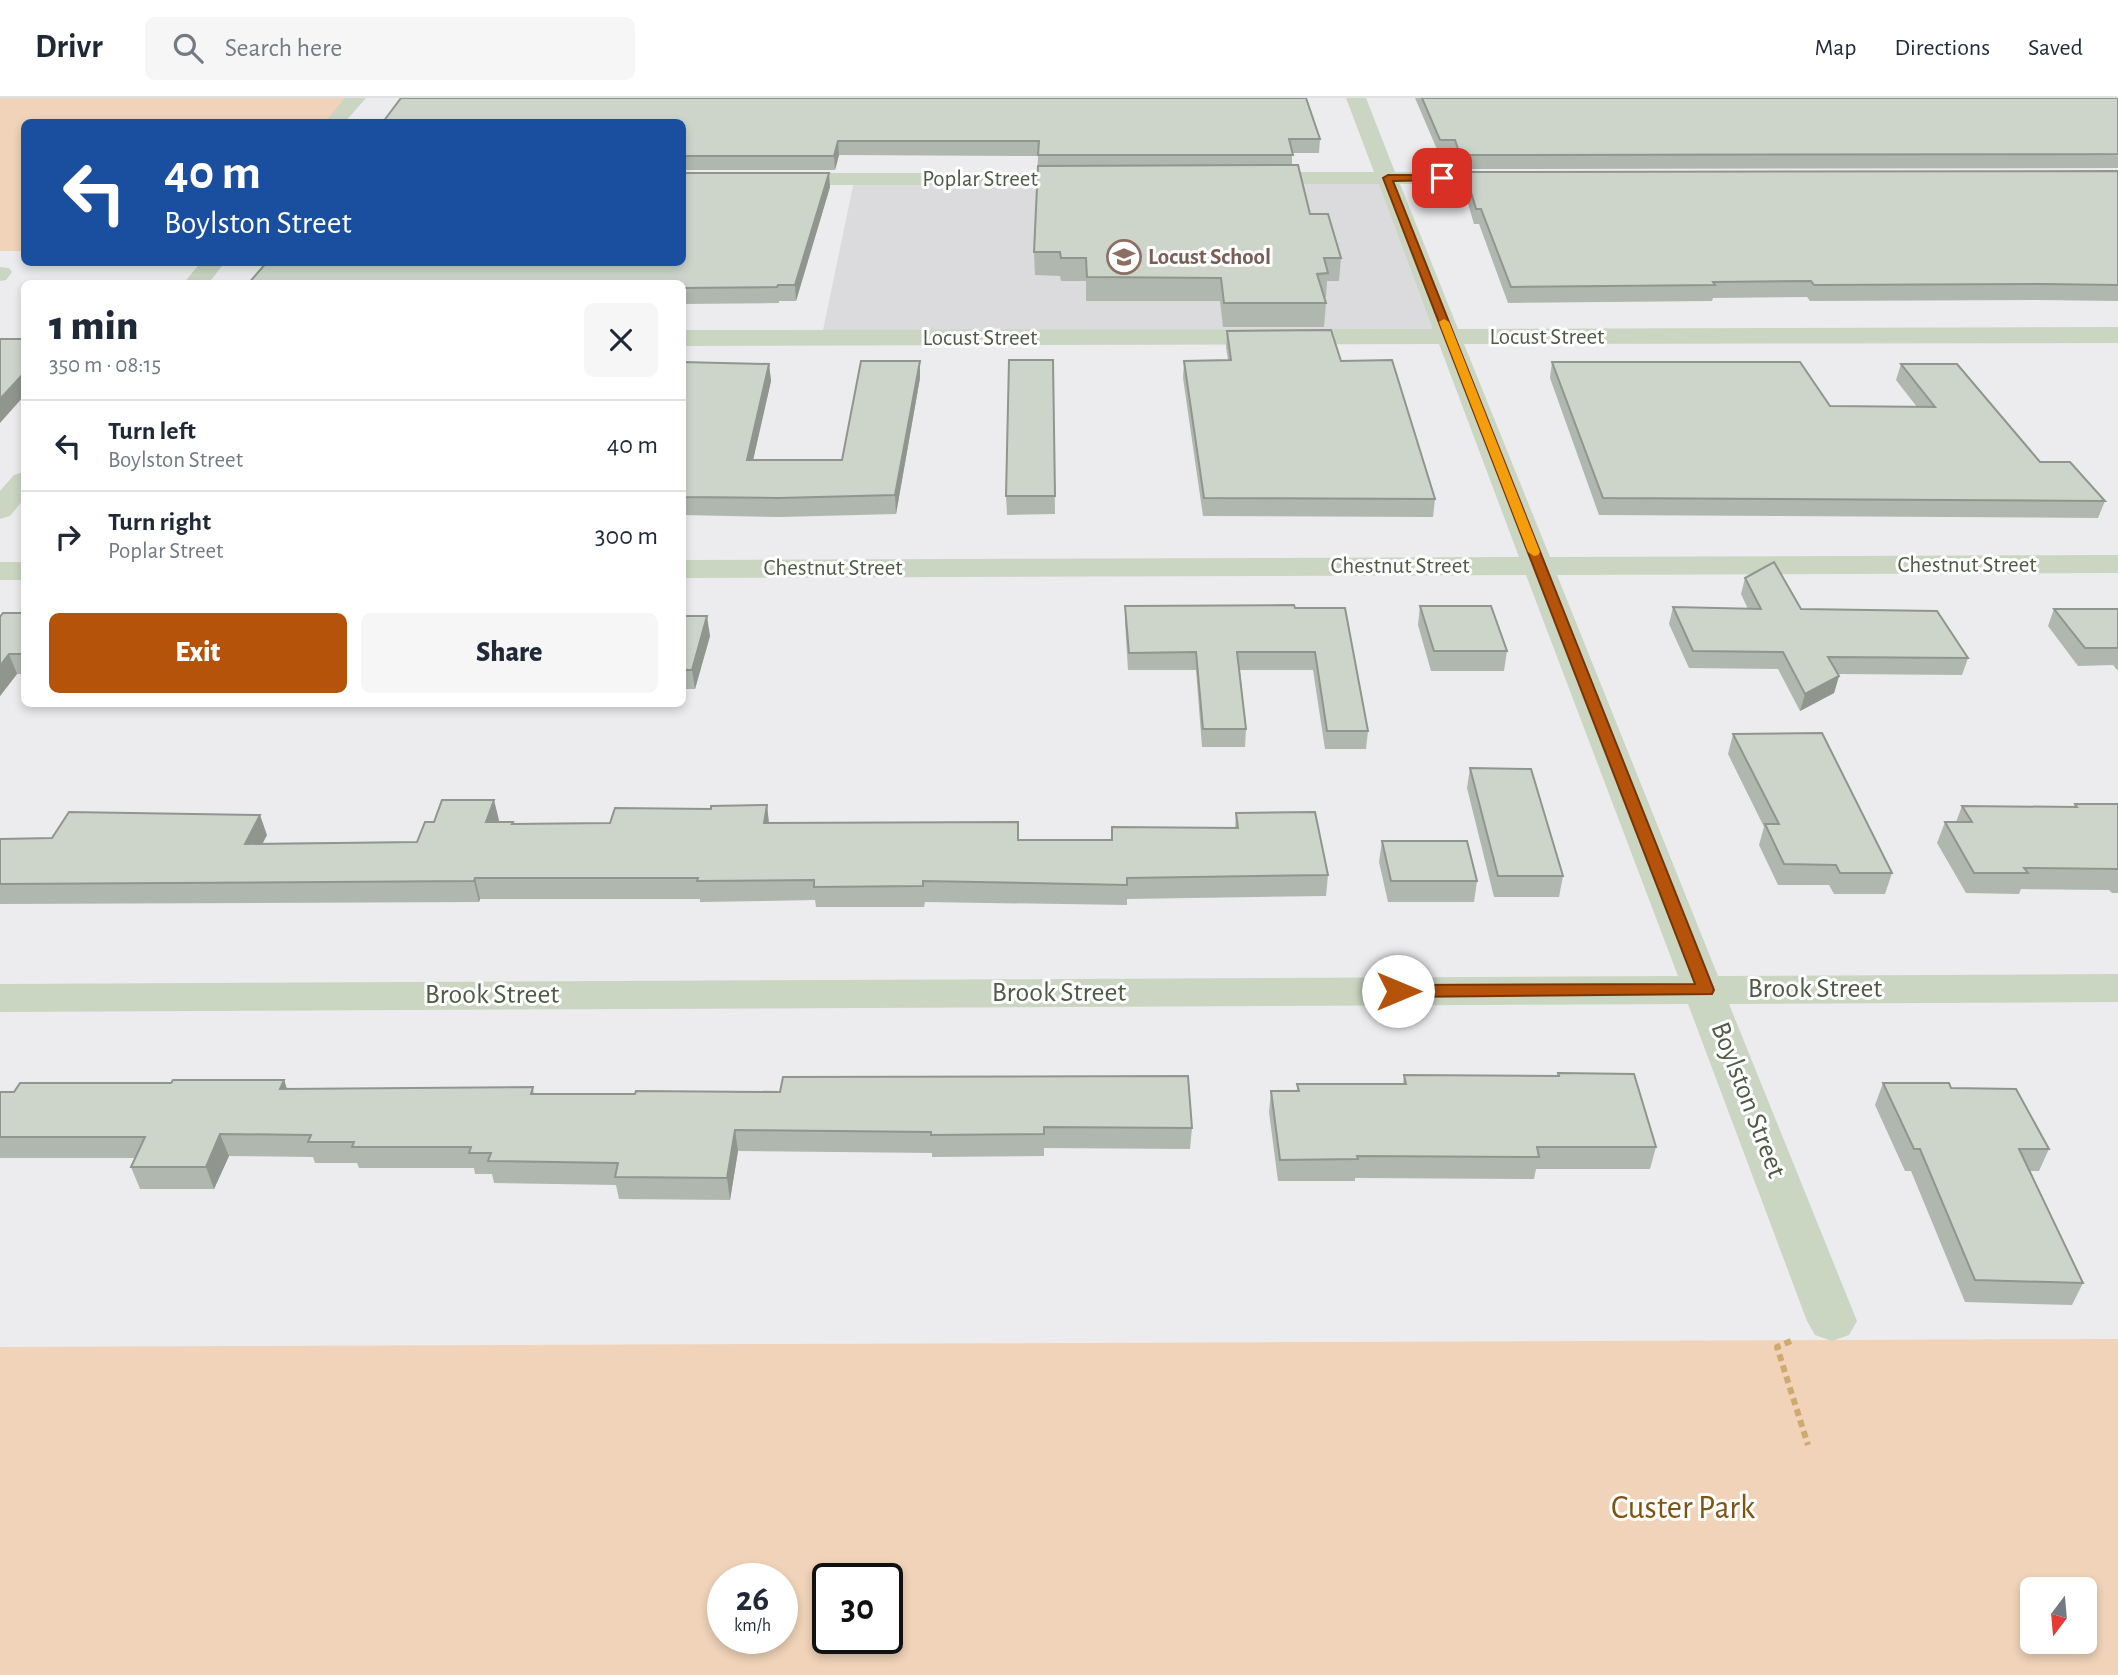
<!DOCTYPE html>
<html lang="en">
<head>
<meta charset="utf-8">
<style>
	:root { --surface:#fff; --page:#f6f6f7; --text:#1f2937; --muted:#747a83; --line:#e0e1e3; --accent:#b45309 }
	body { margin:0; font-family:"Alegreya Sans",sans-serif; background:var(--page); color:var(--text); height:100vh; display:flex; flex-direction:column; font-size:26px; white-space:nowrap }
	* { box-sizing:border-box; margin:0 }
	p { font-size:23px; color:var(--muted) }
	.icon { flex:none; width:38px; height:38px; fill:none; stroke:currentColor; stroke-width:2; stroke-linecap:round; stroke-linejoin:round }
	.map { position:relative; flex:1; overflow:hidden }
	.sheet { position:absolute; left:21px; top:182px; width:665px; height:427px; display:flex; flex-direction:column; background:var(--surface); border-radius:10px; box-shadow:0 4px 10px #0003 }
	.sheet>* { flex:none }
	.banner { position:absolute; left:21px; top:21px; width:665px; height:147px; border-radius:10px; box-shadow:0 4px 10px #0003; background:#1a4fa0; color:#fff; overflow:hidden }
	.needle { width:46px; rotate:196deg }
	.fabs { position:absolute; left:2020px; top:1479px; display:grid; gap:14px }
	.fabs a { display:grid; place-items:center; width:77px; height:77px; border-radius:10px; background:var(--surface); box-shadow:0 4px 10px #0003; font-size:35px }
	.speed { position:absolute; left:707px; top:1465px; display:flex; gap:14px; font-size:35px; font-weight:700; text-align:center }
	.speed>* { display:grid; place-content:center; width:91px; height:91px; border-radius:50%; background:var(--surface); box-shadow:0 4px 10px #0003; line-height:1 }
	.speed small { font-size:18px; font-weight:400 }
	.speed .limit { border:4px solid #111; border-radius:10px; background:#fff; color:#111 }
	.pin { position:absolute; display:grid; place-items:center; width:60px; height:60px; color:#fff; margin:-30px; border-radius:14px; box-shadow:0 4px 10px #0006 }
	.me { position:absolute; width:77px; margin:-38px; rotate:90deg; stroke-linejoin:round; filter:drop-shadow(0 0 5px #0008) }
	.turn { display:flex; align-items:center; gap:24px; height:147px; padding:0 28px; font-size:32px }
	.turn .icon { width:91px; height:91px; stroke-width:2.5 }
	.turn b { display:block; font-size:49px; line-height:60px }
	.round { display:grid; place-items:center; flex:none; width:74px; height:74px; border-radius:10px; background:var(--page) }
	.summary { display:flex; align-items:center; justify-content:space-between; height:119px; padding:0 28px }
	h1 { font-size:42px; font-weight:800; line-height:52px }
	.button { display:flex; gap:14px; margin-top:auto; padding:14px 28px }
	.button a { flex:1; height:80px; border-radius:10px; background:var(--accent); color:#fff; font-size:28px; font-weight:800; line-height:80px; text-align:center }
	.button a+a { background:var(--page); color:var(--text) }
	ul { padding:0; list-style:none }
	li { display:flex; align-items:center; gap:21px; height:91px; padding:0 28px; border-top:2px solid var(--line) }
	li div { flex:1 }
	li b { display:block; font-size:26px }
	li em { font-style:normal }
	header { display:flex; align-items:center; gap:42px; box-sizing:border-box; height:98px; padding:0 35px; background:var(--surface); border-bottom:2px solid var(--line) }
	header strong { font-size:33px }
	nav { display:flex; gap:38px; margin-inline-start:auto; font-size:24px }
	.search { width:490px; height:63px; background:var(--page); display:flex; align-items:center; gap:18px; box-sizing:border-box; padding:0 24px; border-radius:10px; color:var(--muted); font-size:26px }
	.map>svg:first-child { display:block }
	.education { fill:#dbdbdd }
	.green { fill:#f0d3b8; fill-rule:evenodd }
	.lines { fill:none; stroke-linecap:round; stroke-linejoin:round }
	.path { stroke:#cfaa6f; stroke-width:6; stroke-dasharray:7 4.5; stroke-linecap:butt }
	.lane { fill:#cad5c2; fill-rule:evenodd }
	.street { fill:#cad5c2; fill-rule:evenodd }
	.wall { fill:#b0b7af }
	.shaded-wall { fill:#90958e }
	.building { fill:#cdd5cb; stroke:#90958e; stroke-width:2 }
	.route { fill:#b45309; stroke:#753606; stroke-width:2 }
	.slow { fill:#f59e0b }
	.labels { text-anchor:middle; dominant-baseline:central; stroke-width:6; stroke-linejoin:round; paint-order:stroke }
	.far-street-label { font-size:23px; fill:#4d5a44; stroke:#fff }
	.far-education-label { font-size:23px; font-weight:bold; fill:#785e54; stroke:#fff; text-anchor:start }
	.street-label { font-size:28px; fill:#4d5a44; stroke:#fff }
	.near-park-label { font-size:33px; fill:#7e5413; stroke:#fff }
</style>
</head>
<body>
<header>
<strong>Drivr</strong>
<div class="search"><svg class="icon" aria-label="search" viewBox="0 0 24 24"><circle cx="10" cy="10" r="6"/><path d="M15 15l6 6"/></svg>Search here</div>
<nav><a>Map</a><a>Directions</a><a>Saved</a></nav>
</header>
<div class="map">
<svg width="2118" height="1577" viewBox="0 0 2118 1577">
	<rect width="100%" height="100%" fill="#ececef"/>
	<!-- education -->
	<path class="education" d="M854,83H1381L1440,235L822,237Z"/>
	<!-- green -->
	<g class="green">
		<path d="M0,0H355L333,24H24V153H0Z"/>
		<path d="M2118,1241V1577H0V1249ZM723,1480H782V1540H723ZM828,1480H887V1540H828ZM2032,1491H2084V1544H2032Z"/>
	</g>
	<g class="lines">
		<!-- path -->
		<path class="path" d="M1791,1243L1777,1249L1808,1347"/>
		<!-- lane -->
		<path class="lane" d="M0,169L9,170L12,174L6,182L0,183Z"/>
		<!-- street -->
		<g class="street">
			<path d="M345,0H366L345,24H325Z"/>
			<path d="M1346,0H1366L1395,74H1517L1525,75L1528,80L1525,85L1517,86H1400L1458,231L2118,229V245L1464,246L1550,459L2118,457V475L1557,477L1718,878L2118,876V904L1729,906L1857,1223L1849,1237L1832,1243L1815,1237L1807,1223L1688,906L0,914V886L1678,878L1526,477L682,480V462L1519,459L1439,246L682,248V232L1433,231L1379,86H1249L1241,85L1238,80L1241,75L1249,74H1374Z"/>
			<path d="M682,75H1090L1098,76L1101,81L1098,86L1090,87H682Z"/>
			<path d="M201,164H225L208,186H183Z"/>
			<path d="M24,374V401L10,418L0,421V393L14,377Z"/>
			<rect x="0" y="464" width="24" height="18"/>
		</g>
	</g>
	<!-- wall -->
	<g class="wall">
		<path d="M1415,0H2118V70L1458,71L1453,56H1439Z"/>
		<path d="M682,24L1320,41L1319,55H1292V67L1310,116L1341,160L1339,183H1327L1326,199H1324L1326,205L1324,229H1223L1220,203H1086V183H1061L1060,178L1035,177L1034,154L1038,58L839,57L835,72H682Z"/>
		<path d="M2118,73V203L2038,202L1810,203L1807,199L1713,200L1712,203L1508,205L1479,126H1474L1463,89L1465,74Z"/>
		<path d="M830,89L796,203H779V205L682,206V186Z"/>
		<path d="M1227,233L1341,263L1435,401L1433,419L1203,418L1183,280L1184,263L1228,262L1226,249Z"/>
		<path d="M1053,262L1055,416L1007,417L1006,398Z"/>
		<path d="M682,264L769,266L771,283L753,362H842L920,280L896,416L780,419L682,417Z"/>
		<path d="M1552,264L1830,308L1917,309L1896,282L1901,266L2040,364L2105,403L2098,420L1599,417L1550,280Z"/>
		<path d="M1745,480L1801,511L1968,560L1962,577L1838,576L1839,578L1834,595L1800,613L1778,571L1689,570L1669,526L1673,509L1748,511L1741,496Z"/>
		<path d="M1125,508L1295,510L1368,633L1366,651H1325L1313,572H1240L1246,631L1245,649H1202L1196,572H1128L1125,525Z"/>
		<path d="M1420,508L1507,553L1504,573H1431L1418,527Z"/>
		<path d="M2054,511H2118V573L2113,567L2078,568L2048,528Z"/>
		<path d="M3,515H24V576H17L0,598Z"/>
		<path d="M682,518L710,538L695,591H682Z"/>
		<path d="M1733,636L1892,775L1885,796H1834L1829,787H1778L1759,747L1764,729L1728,656Z"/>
		<path d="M1470,670L1563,778L1559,799H1494L1467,690Z"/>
		<path d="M2075,706H2118V795H2112L2109,792L2021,791L2019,796L1966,795L1937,745L1945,724H1956L1962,708L2074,709Z"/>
		<path d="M767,707L769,725L1018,724V742H1112V729L1235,730L1236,715L1328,777L1326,798L1127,801V807L925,804L924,809H816L815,802L700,804V801H480L479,804L0,806V741L267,737L262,745L417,744L499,722L498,724L513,726L610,725L711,711Z"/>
		<path d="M1382,743L1477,783L1474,804H1388L1379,764Z"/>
		<path d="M1558,975L1656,1049L1650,1071H1536L1534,1081L1355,1080V1083H1278L1269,1014L1271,993H1297V986H1403L1404,977L1557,978Z"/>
		<path d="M284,982L287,991L533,989L534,996L1192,1030L1190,1051L1044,1050V1058L932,1059V1055L738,1053L730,1102L619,1101L616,1087L494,1085L492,1076H475L474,1070H359L357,1065H315L313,1059L229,1058L214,1091H140L131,1069L135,1060H0V994L171,985Z"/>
		<path d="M1883,985L1951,990L2049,1051L2039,1073H2030L2083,1185L2072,1207L1965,1204L1911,1073H1905L1875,1007Z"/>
	</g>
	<!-- shaded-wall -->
	<g class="shaded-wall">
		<path d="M838,43L839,57L835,72L834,58Z"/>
		<path d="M829,75L830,89L796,203L795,187Z"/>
		<path d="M920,263V280L896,416L895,397Z"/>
		<path d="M769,266L771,283L749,380L747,362Z"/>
		<path d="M24,275V298L0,325V301Z"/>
		<path d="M707,518L710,538L695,591L692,572Z"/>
		<path d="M9,556L17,576L0,598V568Z"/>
		<path d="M1839,578L1834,595L1800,613L1805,596Z"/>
		<path d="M494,702L499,722L491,744L486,724Z"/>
		<path d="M767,707L769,727L764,725Z"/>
		<path d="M260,717L267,737L252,766L245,746Z"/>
		<path d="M475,780L480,801L479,804L474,783Z"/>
		<path d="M284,982L291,1003L280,991Z"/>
		<path d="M735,1032L738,1053L730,1102L727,1080Z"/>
		<path d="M220,1036L229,1058L214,1091L206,1069Z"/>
	</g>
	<!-- building -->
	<g class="building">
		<path d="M401,0H1306L1320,41H1289L1293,57H1038L1039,43H838L834,58H682V24H383Z"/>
		<path d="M1422,0H2118V56L1460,57L1455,42H1440Z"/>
		<path d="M1298,67L1310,116H1328L1341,160H1324L1328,175L1317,176L1326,205H1224L1221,180L1087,179L1086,160H1061L1060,154H1034L1038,68Z"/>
		<path d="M2118,73V187L2043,186L1814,187L1811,183L1713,184L1715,187L1511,189L1481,111H1476L1465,74Z"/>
		<path d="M682,75H829L795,187H778L777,189L682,190V186H248L267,164H682Z"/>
		<path d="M1331,232L1341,263L1392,262L1435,401L1204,400L1184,263L1231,262L1227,233Z"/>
		<path d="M0,241H24V275L0,301Z"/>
		<path d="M1009,262H1053L1055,398H1006Z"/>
		<path d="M861,263H920L895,397L779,400L682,399V264L769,266L747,362H842Z"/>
		<path d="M1552,264H1800L1830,308L1935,309L1901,266H1957L2040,364H2070L2105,403L1603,400Z"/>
		<path d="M1774,464L1801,511L1937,513L1968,560L1828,559L1839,578L1805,596L1783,554L1693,553L1673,509L1761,511L1745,480Z"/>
		<path d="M1294,507L1295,510H1345L1368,633H1327L1315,554H1237L1246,631H1203L1196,554L1129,555L1125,508Z"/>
		<path d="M1420,508H1491L1507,553H1434Z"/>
		<path d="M2054,511H2118V550H2085Z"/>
		<path d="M3,515H24V556H9L0,568V519Z"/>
		<path d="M682,518H707L692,572H682Z"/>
		<path d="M1822,635L1892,775H1840L1836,767L1784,766L1765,726H1779L1733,636Z"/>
		<path d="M1470,670L1531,671L1563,778H1498Z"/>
		<path d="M442,702H494L486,724H513L512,726L610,725L615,710L711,711V708L767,707L764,725L1018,724V742H1112V729L1238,730L1236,715L1315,714L1328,777L1127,780V787L923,783V788L814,789V782L697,783L698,780H475L474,783L0,786V741L52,740L69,714L260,717L245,746L417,744L425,724H434Z"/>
		<path d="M2075,706H2118V771L2024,770L2028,775H1974L1945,724H1972L1962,708L2077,709Z"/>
		<path d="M1382,743H1467L1477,783H1391Z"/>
		<path d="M1558,975L1634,976L1656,1049H1537L1539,1059L1357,1058L1358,1061L1280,1062L1271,993H1299L1297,986H1406L1404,977L1559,978Z"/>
		<path d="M1188,978L1192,1030L1044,1029V1036L931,1037V1034L735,1032L727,1080L615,1079L618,1065L488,1063L491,1055H469L471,1049H352L354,1044H308L311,1037L220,1036L206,1069H131L145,1039H0V994H14L20,985H171L173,982H284L280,991L533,989L531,996H635L636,993L780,994L783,979Z"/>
		<path d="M1883,985H1949L1951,990L2016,991L2049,1051H2019L2083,1185L1975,1182L1920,1051H1914Z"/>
	</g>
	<!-- route -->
	<path class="route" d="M1442,77L1446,80L1445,82L1393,83L1714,892L1712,896L1398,899L1389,893L1398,887L1695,886L1383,80L1388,77Z"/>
	<!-- slow -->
	<path class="slow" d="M1444,221L1449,224L1540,454L1538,457L1534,458L1528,454L1439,224Z"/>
	<!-- icons -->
	<defs>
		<g id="school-ring" transform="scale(1.75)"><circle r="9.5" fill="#fff" stroke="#8d6e63" stroke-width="1.5"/><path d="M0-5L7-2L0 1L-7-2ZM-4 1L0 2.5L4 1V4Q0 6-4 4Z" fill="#8d6e63"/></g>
	</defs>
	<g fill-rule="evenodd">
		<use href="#school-ring" x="1124" y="159"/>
	</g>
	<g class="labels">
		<!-- far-street labels -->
		<g class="far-street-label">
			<text x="980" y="81">Poplar Street</text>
			<text x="1547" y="239">Locust Street</text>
			<text x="980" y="240">Locust Street</text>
			<text x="1967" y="467">Chestnut Street</text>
			<text x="1400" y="468">Chestnut Street</text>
			<text x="833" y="470">Chestnut Street</text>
		</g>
		<!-- far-education labels -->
		<g class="far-education-label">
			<text x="1148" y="159">Locust School</text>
		</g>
		<!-- street labels -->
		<g class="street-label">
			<text x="1815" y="891">Brook Street</text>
			<text x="1059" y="895">Brook Street</text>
			<text x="492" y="897">Brook Street</text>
			<text transform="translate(1748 1002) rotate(69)">Boylston Street</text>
		</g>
		<!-- near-park labels -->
		<g class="near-park-label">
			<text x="1683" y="1410">Custer Park</text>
		</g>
	</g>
</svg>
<div class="fabs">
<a><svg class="needle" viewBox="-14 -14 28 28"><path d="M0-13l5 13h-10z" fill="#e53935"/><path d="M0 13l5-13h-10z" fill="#747a83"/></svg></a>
</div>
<div class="speed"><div>26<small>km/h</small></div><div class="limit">30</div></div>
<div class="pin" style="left:1442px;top:80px;background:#d93025"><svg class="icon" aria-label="arrive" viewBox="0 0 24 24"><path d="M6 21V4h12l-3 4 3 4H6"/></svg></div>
<svg class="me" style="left:1398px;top:893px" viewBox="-20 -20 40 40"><circle r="19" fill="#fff"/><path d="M0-13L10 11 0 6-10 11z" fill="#b45309"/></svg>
<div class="banner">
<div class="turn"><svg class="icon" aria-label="left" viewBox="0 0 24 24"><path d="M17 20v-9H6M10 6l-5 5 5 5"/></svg><div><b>40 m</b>Boylston Street</div></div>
</div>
<section class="sheet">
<div class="summary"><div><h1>1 min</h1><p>350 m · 08:15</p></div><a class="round"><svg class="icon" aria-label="close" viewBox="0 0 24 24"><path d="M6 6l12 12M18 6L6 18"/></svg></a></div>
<ul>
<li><svg class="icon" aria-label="left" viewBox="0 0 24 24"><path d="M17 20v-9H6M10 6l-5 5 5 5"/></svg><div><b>Turn left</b><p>Boylston Street</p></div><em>40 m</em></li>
<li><svg class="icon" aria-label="right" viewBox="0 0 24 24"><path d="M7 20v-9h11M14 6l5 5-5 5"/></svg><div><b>Turn right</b><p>Poplar Street</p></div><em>300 m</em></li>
</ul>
<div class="button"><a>Exit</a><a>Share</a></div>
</section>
</div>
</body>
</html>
